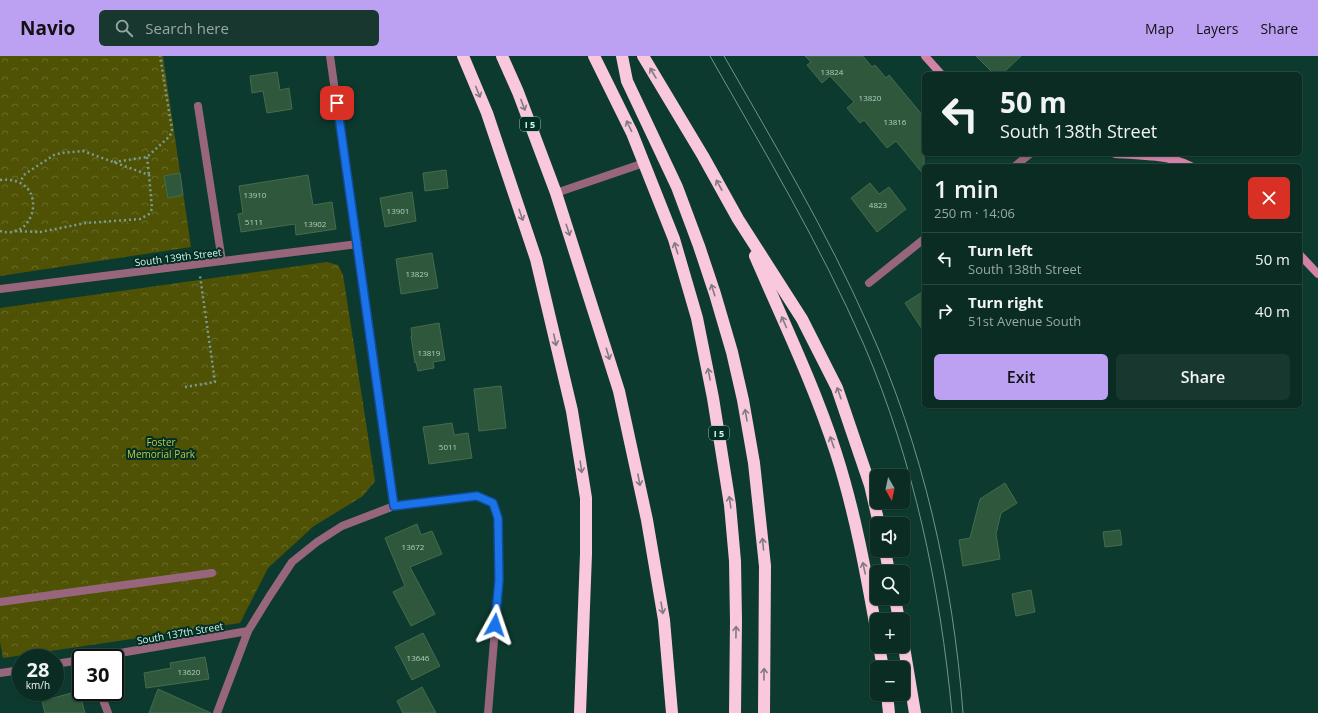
<!DOCTYPE html>
<html lang="en">
<head>
<meta charset="utf-8">
<style>
	:root { --surface:#0a2c22; --page:#18382f; --text:#f1f3f6; --muted:#99a7a5; --line:#2a4840; --accent:#bca0f2 }
	body { margin:0; font-family:"Open Sans",sans-serif; background:var(--page); color:var(--text); height:100vh; display:flex; flex-direction:column; font-size:15px; white-space:nowrap }
	* { box-sizing:border-box; margin:0 }
	p { font-size:13px; color:var(--muted) }
	.icon { flex:none; width:22px; height:22px; fill:none; stroke:currentColor; stroke-width:2; stroke-linecap:round; stroke-linejoin:round }
	.map { position:relative; flex:1; overflow:hidden }
	.details { position:absolute; left:922px; top:108px; width:380px; height:244px; display:flex; flex-direction:column; background:var(--surface); border-radius:6px; box-shadow:0 1px 3px #0004,0 0 0 1px var(--line) }
	.details>* { flex:none }
	.banner { position:absolute; left:922px; top:16px; width:380px; height:84px; border-radius:6px; box-shadow:0 1px 3px #0004,0 0 0 1px var(--line); background:#0a2c22; color:var(--text); overflow:hidden }
	.needle { width:26px; rotate:171deg }
	.fabs { position:absolute; left:870px; top:413px; display:grid; gap:8px }
	.fabs a { display:grid; place-items:center; width:40px; height:40px; border-radius:6px; background:var(--surface); box-shadow:0 1px 3px #0004,0 0 0 1px var(--line); font-size:20px }
	.speed { position:absolute; left:12px; top:593px; display:flex; gap:8px; font-size:20px; font-weight:700; text-align:center }
	.speed>* { display:grid; place-content:center; width:52px; height:52px; border-radius:50%; background:var(--surface); box-shadow:0 1px 3px #0004,0 0 0 1px var(--line); line-height:1 }
	.speed small { font-size:10px; font-weight:400 }
	.speed .limit { border:2px solid #111; border-radius:6px; background:#fff; color:#111 }
	.pin { position:absolute; display:grid; place-items:center; width:34px; height:34px; color:#fff; margin:-17px; border-radius:8px; box-shadow:0 2px 6px #0006 }
	.me { position:absolute; width:44px; margin:-22px; rotate:5deg; stroke-linejoin:round; filter:drop-shadow(0 0 3px #0008) }
	.turn { display:flex; align-items:center; gap:14px; height:84px; padding:0 12px; font-size:18px }
	.turn .icon { width:52px; height:52px; stroke-width:2.5 }
	.turn b { display:block; font-size:28px; line-height:34px }
	.round { display:grid; place-items:center; flex:none; width:42px; height:42px; border-radius:6px; background:var(--page) }
	.head { display:flex; align-items:center; justify-content:space-between; height:68px; padding:0 12px }
	h1 { font-size:24px; font-weight:600; line-height:30px }
	.primary-button { display:flex; gap:8px; margin-top:auto; padding:8px 12px }
	.primary-button a { flex:1; height:46px; border-radius:6px; background:var(--accent); color:#111; font-size:16px; font-weight:600; line-height:46px; text-align:center }
	.primary-button a+a { background:var(--page); color:var(--text) }
	ul { padding:0; list-style:none }
	li { display:flex; align-items:center; gap:12px; height:52px; padding:0 12px; border-top:1px solid var(--line) }
	li div { flex:1 }
	li b { display:block; font-size:15px }
	li em { font-style:normal }
	header { display:flex; align-items:center; gap:24px; box-sizing:border-box; height:56px; padding:0 20px; background:var(--accent); color:#111 }
	header strong { font-size:19px }
	nav { display:flex; gap:22px; margin-inline-start:auto; font-size:14px }
	.search { width:280px; height:36px; background:var(--page); display:flex; align-items:center; gap:10px; box-sizing:border-box; padding:0 14px; border-radius:6px; color:var(--muted); font-size:15px }
	.map>svg:first-child { display:block }
	.park { fill:url(#park-crowns) }
	.building { fill:#2f573b; stroke:#446c4f }
	.lines { fill:none; stroke-linecap:round; stroke-linejoin:round }
	.path { stroke:#799d92; stroke-width:2.5; stroke-dasharray:2 3; stroke-linecap:butt }
	.lane { stroke:#98667c; stroke-width:8 }
	.street { stroke:#98667c; stroke-width:8 }
	.secondary { stroke:#d182a6; stroke-width:8 }
	.highway { stroke:#fac8dd; stroke-width:12 }
	.tram { stroke:#71958a; stroke-width:1 }
	.oneway { stroke:#7e7c80 }
	.route-casing { stroke:#114b97; stroke-width:10 }
	.route { stroke:#1a73e8; stroke-width:7 }
	.labels { text-anchor:middle; dominant-baseline:central; stroke-width:4; stroke-linejoin:round; paint-order:stroke }
	.number-label { font-size:8px; fill:#afcec0 }
	.shield { fill:#012f24; stroke:#99bab0; stroke-width:1 }
	.shield-label { font-size:9px; font-weight:bold; fill:#daf6ec }
	.street-label { font-size:10px; fill:#daf6ec; stroke:#012f24 }
	.park-label { font-size:10px; fill:#c2c747; stroke:#012f24 }
</style>
</head>
<body>
<header>
<strong>Navio</strong>
<div class="search"><svg class="icon" aria-label="search" viewBox="0 0 24 24"><circle cx="10" cy="10" r="6"/><path d="M15 15l6 6"/></svg>Search here</div>
<nav><a>Map</a><a>Layers</a><a>Share</a></nav>
</header>
<div class="map">
<svg width="1318" height="657" viewBox="0 0 1318 657">
	<defs>
		<pattern id="park-crowns" width="20" height="18" patternUnits="userSpaceOnUse"><rect width="20" height="18" fill="#4f5204"/><path d="M2 6a3 3 0 1 1 6 0M12 15a3 3 0 1 1 6 0" fill="none" stroke="#686c29"/></pattern>
	</defs>
	<rect width="100%" height="100%" fill="#0d3a2e"/>
	<!-- park -->
	<g class="park">
		<path d="M0,0H163L191,191L0,220Z"/>
		<path d="M327,206L338,209L343,219L375,425L363,440L314,470L268,512L240,567L3,602L0,586V252Z"/>
	</g>
	<!-- building -->
	<g class="building">
		<path d="M805,0H863L872,11L875,9L886,22L889,19L924,61V119L896,85L887,92L864,64L860,67L847,52L854,46L830,20L822,27L807,9L811,6Z"/>
		<path d="M976,0H1021L1002,18H994Z"/>
		<path d="M277,16L280,34L289,32L292,53L267,57L263,35L252,37L250,20Z"/>
		<path d="M446,114L448,132L425,135L423,117Z"/>
		<path d="M180,117L183,139L168,142L164,120Z"/>
		<path d="M308,119L313,149L332,146L336,173L296,179L295,168L241,176L238,158L243,157L239,130Z"/>
		<path d="M870,127L879,138L889,131L906,153L877,176L851,142Z"/>
		<path d="M412,136L416,165L385,171L380,142Z"/>
		<path d="M432,197L438,232L401,238L396,203Z"/>
		<path d="M924,235V276L905,247Z"/>
		<path d="M439,267L445,304L433,306L434,312L418,315L416,306L415,307L411,280H412L411,272Z"/>
		<path d="M501,330L506,372L479,375L474,333Z"/>
		<path d="M452,367L454,379L468,377L472,402L429,408L423,371Z"/>
		<path d="M1005,427L1017,447L1001,457L996,478L1000,503L963,510L959,484L970,482L980,443Z"/>
		<path d="M417,468L421,479L432,475L442,498L410,511L435,558L411,570L393,536L405,530L385,482Z"/>
		<path d="M1120,474L1122,489L1105,491L1103,476Z"/>
		<path d="M1031,534L1035,556L1016,560L1012,538Z"/>
		<path d="M423,577L440,610L412,624L395,591Z"/>
		<path d="M205,601L209,623L146,632L144,617L171,612L170,607Z"/>
		<path d="M422,631L436,657H403L397,645Z"/>
		<path d="M158,633L211,657H149Z"/>
		<path d="M79,635L85,657H45L42,645Z"/>
	</g>
	<g class="lines">
		<!-- path -->
		<g class="path">
			<path d="M147,101L149,119"/>
			<path d="M114,106L147,101L170,80L172,74L160,0"/>
			<path d="M0,124C50,119 38,186 0,175"/>
			<path d="M15,175L40,176L86,167L140,163L149,158L152,153L149,119L83,95L61,97L54,99L25,118L20,126"/>
			<path d="M185,331L215,326L200,220"/>
		</g>
		<!-- lane -->
		<g class="lane">
			<path d="M198,50L222,205"/>
			<path d="M556,137L644,107"/>
			<path d="M0,546L212,517"/>
		</g>
		<!-- street -->
		<g class="street">
			<path d="M330,0L394,450"/>
			<path d="M1015,110L1030,98"/>
			<path d="M869,227L924,183"/>
			<path d="M0,233L358,188"/>
			<path d="M91,602L248,575"/>
			<path d="M55,608L81,604"/>
			<path d="M0,617L21,614"/>
			<path d="M100,636L108,657"/>
			<path d="M217,657L248,575L269,541L292,506L317,486L342,470L394,450L477,440L493,447L498,461L499,524L488,657"/>
		</g>
		<!-- secondary -->
		<g class="secondary">
			<path d="M925,0L941,18"/>
			<path d="M1115,98C1138,99 1171,100 1191,110"/>
			<path d="M1300,199L1318,218"/>
		</g>
		<!-- highway -->
		<g class="highway">
			<path d="M463,0L487,57L536,203L572,355L586,442V498L580,657"/>
			<path d="M502,0L518,36L556,137L619,335L647,464L664,564L672,657"/>
			<path d="M594,0L632,77L674,183L697,262L713,342L730,449L735,505L736,565L735,657"/>
			<path d="M622,0L627,25L677,131L699,190L715,238L732,296L743,344L754,407L765,510L764,657"/>
			<path d="M643,0L703,100L738,163L802,263L837,332L870,429L879,468"/>
			<path d="M755,200C783,265 814,329 836,397C855,456 866,517 877,578"/>
			<path d="M885,494L889,516"/>
			<path d="M895,542L899,564"/>
			<path d="M903,585L915,657"/>
			<path d="M879,590L883,612"/>
			<path d="M887,638L889,657"/>
		</g>
		<!-- tram -->
		<g class="tram">
			<path d="M710,0C764,95 820,188 864,289C914,406 940,531 952,657"/>
			<path d="M724,0C775,89 827,176 868,269C923,391 953,524 963,657"/>
		</g>
	</g>
	<!-- one-way arrows -->
	<defs><path id="oneway-shaft" d="M-6 0H5M1.5-3L5.5 0L1.5 3" fill="none" stroke-width="1.6" stroke-linecap="round" stroke-linejoin="round"/></defs>
	<g class="oneway">
		<use href="#oneway-shaft" transform="translate(653 17) rotate(-121)"/>
		<use href="#oneway-shaft" transform="translate(478 36) rotate(68)"/>
		<use href="#oneway-shaft" transform="translate(523 49) rotate(69)"/>
		<use href="#oneway-shaft" transform="translate(629 70) rotate(-116)"/>
		<use href="#oneway-shaft" transform="translate(719 129) rotate(-119)"/>
		<use href="#oneway-shaft" transform="translate(521 159) rotate(71)"/>
		<use href="#oneway-shaft" transform="translate(568 174) rotate(72)"/>
		<use href="#oneway-shaft" transform="translate(676 192) rotate(-107)"/>
		<use href="#oneway-shaft" transform="translate(713 234) rotate(-108)"/>
		<use href="#oneway-shaft" transform="translate(784 266) rotate(-114)"/>
		<use href="#oneway-shaft" transform="translate(555 284) rotate(78)"/>
		<use href="#oneway-shaft" transform="translate(608 298) rotate(73)"/>
		<use href="#oneway-shaft" transform="translate(709 318) rotate(-101)"/>
		<use href="#oneway-shaft" transform="translate(839 337) rotate(-109)"/>
		<use href="#oneway-shaft" transform="translate(746 359) rotate(-100)"/>
		<use href="#oneway-shaft" transform="translate(832 386) rotate(-109)"/>
		<use href="#oneway-shaft" transform="translate(581 411) rotate(82)"/>
		<use href="#oneway-shaft" transform="translate(639 424) rotate(79)"/>
		<use href="#oneway-shaft" transform="translate(730 446) rotate(-98)"/>
		<use href="#oneway-shaft" transform="translate(763 488) rotate(-95)"/>
		<use href="#oneway-shaft" transform="translate(864 512) rotate(-102)"/>
		<use href="#oneway-shaft" transform="translate(662 552) rotate(80)"/>
		<use href="#oneway-shaft" transform="translate(736 576) rotate(-89)"/>
		<use href="#oneway-shaft" transform="translate(764 618) rotate(-89)"/>
	</g>
	<g class="lines">
		<!-- route casing -->
		<g class="route-casing">
			<path id="route" d="M337,47L394,450L477,440L493,447L498,462L499,524L495,569"/>
		</g>
		<!-- route -->
		<use href="#route" class="route"/>
	</g>
	<g class="labels">
		<!-- number labels -->
		<g class="number-label">
			<text x="832" y="15">13824</text>
			<text x="870" y="41">13820</text>
			<text x="895" y="65">13816</text>
			<text x="255" y="138">13910</text>
			<text x="878" y="148">4823</text>
			<text x="398" y="154">13901</text>
			<text x="254" y="165">5111</text>
			<text x="315" y="167">13902</text>
			<text x="417" y="217">13829</text>
			<text x="429" y="296">13819</text>
			<text x="448" y="390">5011</text>
			<text x="413" y="490">13672</text>
			<text x="418" y="601">13646</text>
			<text x="189" y="615">13620</text>
		</g>
		<!-- shield labels -->
		<g class="shield">
			<rect x="520" y="61" width="20" height="14" rx="3"/>
			<rect x="709" y="370" width="20" height="14" rx="3"/>
		</g>
		<g class="shield-label">
			<text x="530" y="68">I 5</text>
			<text x="719" y="377">I 5</text>
		</g>
		<!-- street labels -->
		<g class="street-label">
			<text transform="translate(178 201) rotate(-7)">South 139th Street</text>
			<text transform="translate(180 577) rotate(-10)">South 137th Street</text>
		</g>
		<!-- park labels -->
		<g class="park-label">
			<text x="161" y="386">Foster<tspan x="161" dy="12">Memorial Park</tspan></text>
		</g>
	</g>
</svg>
<div class="fabs">
<a><svg class="needle" viewBox="-14 -14 28 28"><path d="M0-13l5 13h-10z" fill="#e53935"/><path d="M0 13l5-13h-10z" fill="#99a7a5"/></svg></a>
<a><svg class="icon" aria-label="sound" viewBox="0 0 24 24"><path d="M4 9h4l5-4v14l-5-4H4zM17 9q2 3 0 6"/></svg></a>
<a><svg class="icon" aria-label="search" viewBox="0 0 24 24"><circle cx="10" cy="10" r="6"/><path d="M15 15l6 6"/></svg></a>
<a>+</a>
<a>−</a>
</div>
<div class="speed"><div>28<small>km/h</small></div><div class="limit">30</div></div>
<div class="pin" style="left:337px;top:47px;background:#d93025"><svg class="icon" aria-label="arrive" viewBox="0 0 24 24"><path d="M6 21V4h12l-3 4 3 4H6"/></svg></div>
<svg class="me" style="left:495px;top:569px" viewBox="-20 -20 40 40"><path d="M0-17L14 15 0 8-14 15z" fill="#1a73e8" stroke="#fff" stroke-width="4"/></svg>
<div class="banner">
<div class="turn"><svg class="icon" aria-label="left" viewBox="0 0 24 24"><path d="M17 20v-9H6M10 6l-5 5 5 5"/></svg><div><b>50 m</b>South 138th Street</div></div>
</div>
<section class="details">
<div class="head"><div><h1>1 min</h1><p>250 m · 14:06</p></div><a class="round" style="background:#d93025;color:#fff"><svg class="icon" aria-label="close" viewBox="0 0 24 24"><path d="M6 6l12 12M18 6L6 18"/></svg></a></div>
<ul>
<li><svg class="icon" aria-label="left" viewBox="0 0 24 24"><path d="M17 20v-9H6M10 6l-5 5 5 5"/></svg><div><b>Turn left</b><p>South 138th Street</p></div><em>50 m</em></li>
<li><svg class="icon" aria-label="right" viewBox="0 0 24 24"><path d="M7 20v-9h11M14 6l5 5-5 5"/></svg><div><b>Turn right</b><p>51st Avenue South</p></div><em>40 m</em></li>
</ul>
<div class="primary-button"><a>Exit</a><a>Share</a></div>
</section>
</div>
</body>
</html>
